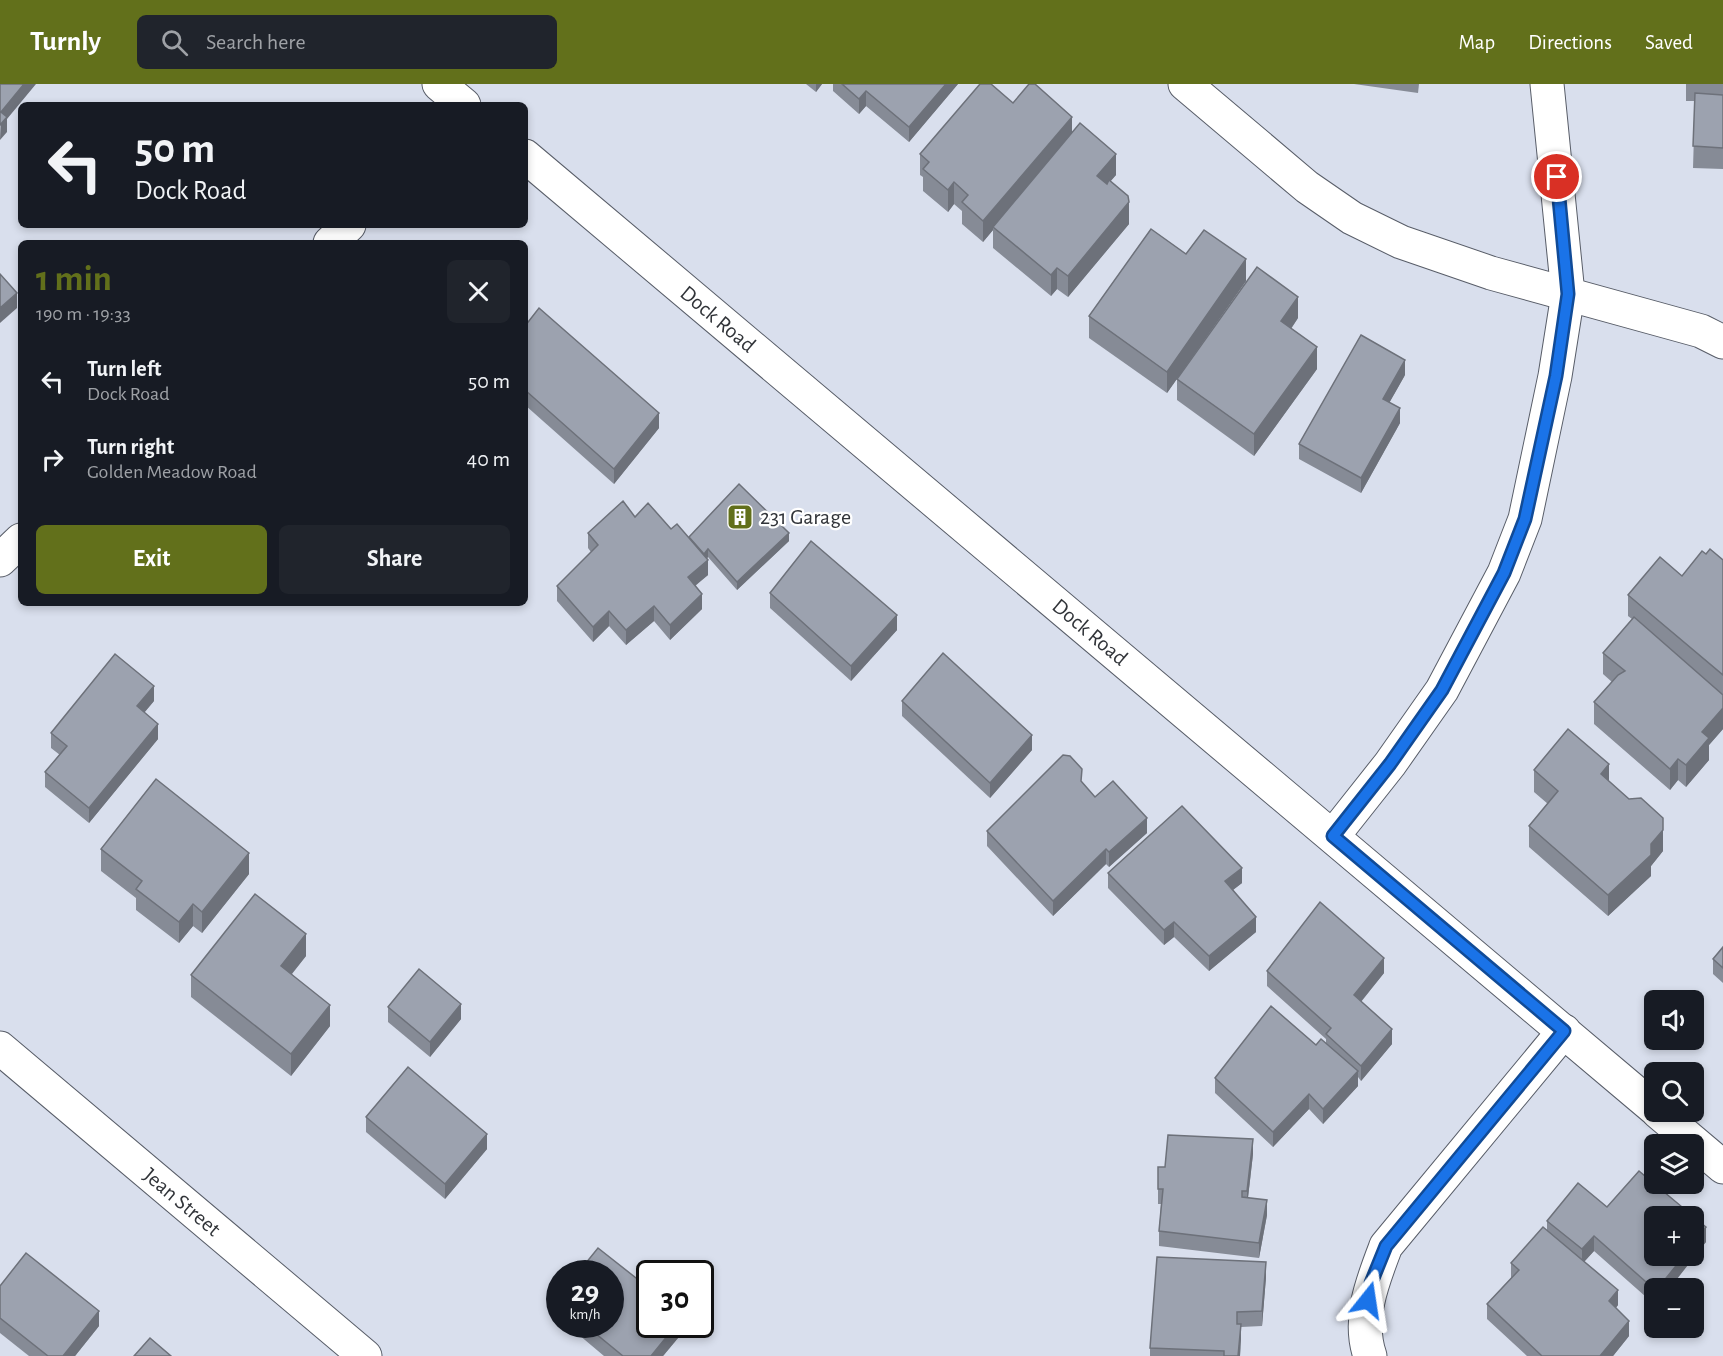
<!DOCTYPE html>
<html lang="en">
<head>
<meta charset="utf-8">
<style>
	:root { --surface:#171b24; --page:#20242c; --text:#f1f3f6; --muted:#9ea1a6; --accent:#62701b }
	body { margin:0; font-family:"Alegreya Sans",sans-serif; background:var(--page); color:var(--text); height:100vh; display:flex; flex-direction:column; font-size:22px; white-space:nowrap }
	* { box-sizing:border-box; margin:0 }
	p { font-size:20px; color:var(--muted) }
	.icon { flex:none; width:33px; height:33px; fill:none; stroke:currentColor; stroke-width:2; stroke-linecap:round; stroke-linejoin:round }
	.map { position:relative; flex:1; overflow:hidden }
	.panel { position:absolute; left:18px; top:156px; width:510px; height:366px; display:flex; flex-direction:column; background:var(--surface); border-radius:9px; box-shadow:0 3px 9px #0003 }
	.panel>* { flex:none }
	.hud { position:absolute; left:18px; top:18px; width:510px; height:126px; border-radius:9px; box-shadow:0 3px 9px #0003; background:#171b24; color:var(--text); overflow:hidden }
	.fabs { position:absolute; left:1644px; top:906px; display:grid; gap:12px }
	.fabs a { display:grid; place-items:center; width:60px; height:60px; border-radius:9px; background:var(--surface); box-shadow:0 3px 9px #0003; font-size:30px }
	.speed { position:absolute; left:546px; top:1176px; display:flex; gap:12px; font-size:30px; font-weight:700; text-align:center }
	.speed>* { display:grid; place-content:center; width:78px; height:78px; border-radius:50%; background:var(--surface); box-shadow:0 3px 9px #0003; line-height:1 }
	.speed small { font-size:15px; font-weight:400 }
	.speed .limit { border:3px solid #111; border-radius:9px; background:#fff; color:#111 }
	.pin { position:absolute; display:grid; place-items:center; width:51px; height:51px; color:#fff; margin:-26px; border:3px solid #fff; border-radius:50%; box-shadow:0 2px 6px #0007 }
	.me { position:absolute; width:66px; margin:-33px; rotate:15deg; stroke-linejoin:round; filter:drop-shadow(0 0 4px #0008) }
	.turn { display:flex; align-items:center; gap:21px; height:126px; padding:0 18px; font-size:27px }
	.turn .icon { width:78px; height:78px; stroke-width:2.5 }
	.turn b { display:block; font-size:42px; line-height:51px }
	.round { display:grid; place-items:center; flex:none; width:63px; height:63px; border-radius:9px; background:var(--page) }
	.summary { display:flex; align-items:center; justify-content:space-between; height:102px; padding:0 18px }
	h1 { font-size:36px; font-weight:600; line-height:45px; color:var(--accent) }
	.button { display:flex; gap:12px; margin-top:auto; padding:12px 18px }
	.button a { flex:1; height:69px; border-radius:9px; background:var(--accent); color:#fff; font-size:24px; font-weight:600; line-height:69px; text-align:center }
	.button a+a { background:var(--page); color:var(--text) }
	ul { padding:0; list-style:none }
	li { display:flex; align-items:center; gap:18px; height:78px; padding:0 18px }
	li div { flex:1 }
	li b { display:block; font-size:22px }
	li em { font-style:normal }
	header { display:flex; align-items:center; gap:36px; box-sizing:border-box; height:84px; padding:0 30px; background:var(--accent); color:#fff }
	header strong { font-size:28px }
	nav { display:flex; gap:33px; margin-inline-start:auto; font-size:21px }
	.search { width:420px; height:54px; background:var(--page); display:flex; align-items:center; gap:15px; box-sizing:border-box; padding:0 21px; border-radius:9px; color:var(--muted); font-size:22px }
	.map>svg:first-child { display:block }
	.lines { fill:none; stroke-linecap:round; stroke-linejoin:round }
	.street-casing { stroke:#585d68; stroke-width:35 }
	.street { stroke:#fff; stroke-width:33 }
	.wall { fill:#868b96 }
	.shaded-wall { fill:#6d717a }
	.building { fill:#9ca2af; stroke:#6d717a; stroke-width:1.5 }
	.route-casing { stroke:#114b97; stroke-width:15 }
	.route { stroke:#1a73e8; stroke-width:10 }
	.labels { text-anchor:middle; dominant-baseline:central; stroke-width:4.5; stroke-linejoin:round; paint-order:stroke }
	.street-label { font-size:22px; fill:#313439; stroke:#fff }
	.poi-label { font-size:22px; fill:#313439; stroke:#fff; text-anchor:start }
</style>
</head>
<body>
<header>
<strong>Turnly</strong>
<div class="search"><svg class="icon" aria-label="search" viewBox="0 0 24 24"><circle cx="10" cy="10" r="6"/><path d="M15 15l6 6"/></svg>Search here</div>
<nav><a>Map</a><a>Directions</a><a>Saved</a></nav>
</header>
<div class="map">
<svg width="1723" height="1272" viewBox="0 0 1723 1272">
	<rect width="100%" height="100%" fill="#d9dfed"/>
	<g class="lines">
		<!-- street casing -->
		<g class="street-casing">
			<g id="street">
				<path d="M439,0L464,21"/>
				<path d="M1185,0L1307,103L1352,134L1401,158L1491,189L1701,247L1723,258"/>
				<path d="M525,72L1654,1024"/>
				<path d="M330,159L349,141"/>
				<path d="M0,476L21,456"/>
				<path d="M1333,752L1390,680L1442,606L1504,489L1525,435L1555,292L1568,210L1547,0"/>
				<path d="M0,964L365,1272"/>
				<path d="M1658,1028L1723,1083"/>
				<path d="M1370,1272C1357,1235 1373,1196 1386,1162L1564,947"/>
			</g>
		</g>
		<!-- street -->
		<use href="#street" class="street"/>
	</g>
	<!-- wall -->
	<g class="wall">
		<path d="M806,0H822L816,8Z"/>
		<path d="M833,0H958L909,58L866,22L859,30L833,7Z"/>
		<path d="M1354,0H1419L1418,9Z"/>
		<path d="M1686,0H1723V85L1693,84L1695,17H1686Z"/>
		<path d="M1013,19L1072,47L1116,91L1110,97L1129,140L1068,213L1057,205L1051,212L993,164V146L983,158L962,140V127L954,120L948,128L923,107V93L920,91V70Z"/>
		<path d="M1186,170L1246,197L1167,309L1089,254V232Z"/>
		<path d="M1298,234L1291,245L1317,285L1254,372L1177,316V295Z"/>
		<path d="M525,242L659,344L614,400L525,321Z"/>
		<path d="M1405,291L1389,319L1400,339L1361,409L1299,375V360Z"/>
		<path d="M635,433L671,445L689,454L789,457L737,506L708,473L707,475L708,491L695,501L702,525L670,556L654,537L626,561L609,542L593,558L557,517V502L591,468L588,464V449Z"/>
		<path d="M1706,470L1723,476V645L1709,661V676L1686,703L1678,696L1670,706L1594,640V618L1612,598L1603,590V569L1632,535L1628,532V511L1682,492Z"/>
		<path d="M770,509L897,546L851,597L770,524Z"/>
		<path d="M154,617L144,629L158,655L89,739L45,703V688L60,671L51,664V649Z"/>
		<path d="M902,617L1032,666L990,714L902,632Z"/>
		<path d="M1534,686L1609,698L1663,767L1651,782V792L1608,832L1529,763V742L1548,720L1534,708Z"/>
		<path d="M1082,698L1095,713L1147,749L1109,783L1106,780L1053,832L987,762V747Z"/>
		<path d="M101,765L249,790L202,849L193,842L179,859L136,826V814L101,787Z"/>
		<path d="M1108,789L1242,799L1233,806L1256,848L1209,887L1174,853L1164,861L1108,804Z"/>
		<path d="M1723,863V899L1713,890V875Z"/>
		<path d="M306,872L292,890L330,942L291,992L191,913V891Z"/>
		<path d="M1267,887L1384,889L1361,918L1392,960L1361,997L1358,993V1002L1323,1040L1309,1025L1273,1063L1215,1009V994L1316,961L1326,959V955L1267,902Z"/>
		<path d="M388,923L461,935L430,973L388,938Z"/>
		<path d="M366,1033L487,1065L445,1115L366,1048Z"/>
		<path d="M1253,1070L1248,1114L1267,1131L1259,1174L1159,1162V1147L1161,1120H1158V1083H1165Z"/>
		<path d="M1607,1123L1706,1158L1654,1204V1220L1594,1167L1584,1178L1618,1221L1616,1224L1629,1252L1613,1272H1527L1487,1235V1220L1511,1194V1179L1547,1147V1137Z"/>
		<path d="M1266,1193L1262,1242L1241,1243L1240,1272H1150V1264Z"/>
		<path d="M0,1202L99,1242L75,1272H29L0,1249Z"/>
		<path d="M560,1211V1235L555,1231V1216Z"/>
		<path d="M566,1240H683V1248L663,1272H604Z"/>
	</g>
	<!-- shaded-wall -->
	<g class="shaded-wall">
		<path d="M24,0H36L7,35V48L0,56L1,28Z"/>
		<path d="M816,0H822L816,8Z"/>
		<path d="M946,0H958L909,58V43Z"/>
		<path d="M866,7V22L859,30V15Z"/>
		<path d="M1072,33V54L993,143V146L983,158V137Z"/>
		<path d="M1116,70V91L1097,113V92Z"/>
		<path d="M954,98V120L948,128V106Z"/>
		<path d="M1129,118V140L1068,213V192Z"/>
		<path d="M1246,175V197L1167,309V288Z"/>
		<path d="M1057,184V205L1051,212V191Z"/>
		<path d="M17,209V224L0,239V224Z"/>
		<path d="M1298,213V234L1281,259V237Z"/>
		<path d="M1317,263V285L1254,372V350Z"/>
		<path d="M1405,276V291L1383,330V315Z"/>
		<path d="M1400,324V339L1361,409V394Z"/>
		<path d="M659,329V344L614,400V385Z"/>
		<path d="M789,449V457L737,506V498Z"/>
		<path d="M708,465V473L704,477V470Z"/>
		<path d="M708,476V491L688,508V493Z"/>
		<path d="M702,510V525L670,556V541Z"/>
		<path d="M654,522V537L626,561V546Z"/>
		<path d="M609,527V542L593,558V543Z"/>
		<path d="M897,531V546L851,597V582Z"/>
		<path d="M154,602V617L137,637V622Z"/>
		<path d="M1723,624V645L1709,661V676L1686,703V681L1702,648Z"/>
		<path d="M158,640V655L89,739V724Z"/>
		<path d="M1032,651V666L990,714V699Z"/>
		<path d="M1678,675V696L1670,706V685Z"/>
		<path d="M1609,680V701L1601,690Z"/>
		<path d="M1147,734V749L1109,783V768Z"/>
		<path d="M1663,746V767L1651,782V760Z"/>
		<path d="M1106,765V780L1053,832V817Z"/>
		<path d="M249,769V790L202,849V828Z"/>
		<path d="M1651,771V792L1608,832V811Z"/>
		<path d="M1242,784V799L1225,812V797Z"/>
		<path d="M193,820V842L179,859V838Z"/>
		<path d="M1256,833V848L1209,887V872Z"/>
		<path d="M1174,838V853L1164,861V846Z"/>
		<path d="M306,850V872L281,903V882Z"/>
		<path d="M1384,874V889L1354,926V911Z"/>
		<path d="M461,920V935L430,973V958Z"/>
		<path d="M330,921V942L291,992V970Z"/>
		<path d="M1392,945V960L1361,997V982Z"/>
		<path d="M1358,987V1002L1323,1040V1025Z"/>
		<path d="M1309,1010V1025L1273,1063V1048Z"/>
		<path d="M487,1050V1065L445,1115V1100Z"/>
		<path d="M1253,1055V1070L1247,1122V1107Z"/>
		<path d="M1267,1116V1131L1259,1174V1159Z"/>
		<path d="M1706,1143V1158L1670,1204H1658L1684,1172H1694V1159Z"/>
		<path d="M1594,1152V1167L1582,1180V1165Z"/>
		<path d="M1266,1178V1193L1262,1242V1227Z"/>
		<path d="M1618,1206V1221L1609,1232V1217Z"/>
		<path d="M99,1227V1242L75,1272H63Z"/>
		<path d="M1629,1237V1252L1613,1272H1600Z"/>
		<path d="M677,1240H683V1248L663,1272H651Z"/>
		<path d="M1241,1240V1255L1240,1272H1238Z"/>
	</g>
	<!-- building -->
	<g class="building">
		<path d="M0,0H24L1,28L7,33L0,41Z"/>
		<path d="M842,0H946L909,43L866,7L859,15Z"/>
		<path d="M980,0H991L1013,19L1029,0H1035L1072,33L983,137L962,118L968,111L954,98L948,106L923,85L929,78L920,70Z"/>
		<path d="M1695,9L1723,11V64L1693,62Z"/>
		<path d="M1080,39L1116,70L1097,92L1107,100L1109,96L1128,112L1129,118L1068,192L1057,184L1051,191L993,143Z"/>
		<path d="M1151,145L1186,170L1204,146L1246,175L1167,288L1089,232Z"/>
		<path d="M1257,183L1298,213L1281,237L1317,263L1254,350L1177,295Z"/>
		<path d="M0,190L17,209L0,224Z"/>
		<path d="M539,224L659,329L614,385L525,306V242Z"/>
		<path d="M1361,251L1405,276L1383,315L1400,324L1361,394L1299,360Z"/>
		<path d="M739,400L789,449L737,498L708,465L704,470L689,453Z"/>
		<path d="M623,417L635,433L648,419L671,445L677,440L708,476L688,493L702,510L670,541L654,522L626,546L609,527L593,543L557,502L598,461L588,449Z"/>
		<path d="M811,457L897,531L851,582L770,509Z"/>
		<path d="M1710,465L1723,476V591L1628,511L1660,473L1682,492L1702,467L1706,470Z"/>
		<path d="M1634,533L1723,611V624L1702,648L1709,654L1686,681L1678,675L1670,685L1594,618L1618,591L1625,587L1603,569Z"/>
		<path d="M943,569L1032,651L990,699L902,617Z"/>
		<path d="M115,570L154,602L137,622L158,640L89,724L45,688L67,662L51,649Z"/>
		<path d="M1568,645L1609,680L1601,690L1629,715L1641,714L1663,734V746L1651,760V771L1608,811L1529,742L1558,707L1534,686Z"/>
		<path d="M1063,671L1070,672L1082,685L1081,697L1095,713L1113,697L1147,734L1109,768L1106,765L1053,817L987,747Z"/>
		<path d="M156,695L249,769L202,828L193,820L179,838L136,805L142,797L101,765Z"/>
		<path d="M1182,722L1242,784L1225,797L1256,833L1209,872L1174,838L1164,846L1108,789Z"/>
		<path d="M255,810L306,850L281,882L330,921L291,970L191,891Z"/>
		<path d="M1320,818L1384,874L1354,911L1392,945L1361,982L1326,950L1331,944L1267,887Z"/>
		<path d="M1723,863V884L1713,875Z"/>
		<path d="M419,885L461,920L430,958L388,923Z"/>
		<path d="M1271,922L1316,961L1321,955L1358,987L1323,1025L1309,1010L1273,1048L1215,994Z"/>
		<path d="M408,983L487,1050L445,1100L366,1033Z"/>
		<path d="M1168,1051L1253,1055L1247,1107H1242V1113L1267,1116L1259,1159L1159,1147L1163,1105H1158V1083H1165Z"/>
		<path d="M1639,1087L1706,1143L1694,1159V1132H1654V1172H1684L1658,1204L1654,1205L1594,1152L1582,1165L1547,1137L1578,1099L1607,1123Z"/>
		<path d="M1543,1143L1618,1206L1609,1217L1629,1237L1600,1272H1542L1487,1220L1519,1186L1511,1179Z"/>
		<path d="M598,1164L650,1205V1240H677L651,1272H623L584,1240H610V1190H577Z"/>
		<path d="M26,1169L99,1227L63,1272H48L0,1234V1202Z"/>
		<path d="M1157,1173L1266,1178L1262,1227L1237,1228V1240H1241L1238,1272H1224V1267L1150,1264Z"/>
		<path d="M560,1211V1220L555,1216Z"/>
		<path d="M150,1254L171,1272H134Z"/>
	</g>
	<g class="lines">
		<!-- route casing -->
		<g class="route-casing">
			<path id="route" d="M1368,1216L1371,1199L1386,1162L1564,947L1333,752L1390,680L1442,606L1504,489L1525,435L1556,292L1568,210L1557,93"/>
		</g>
		<!-- route -->
		<use href="#route" class="route"/>
	</g>
	<!-- icons -->
	<defs>
		<g id="building-square" transform="scale(1.35)"><rect x="-9" y="-9" width="18" height="18" rx="4" fill="#62701b" stroke="#fff"/><path d="M-4-6H4V6H1V3H-1V6H-4ZM-2.5-4.3h1.7v1.8h-1.7ZM.8-4.3h1.7v1.8H.8ZM-2.5-1h1.7V.8h-1.7ZM.8-1h1.7V.8H.8Z" fill="#fff"/></g>
	</defs>
	<g fill-rule="evenodd">
		<use href="#building-square" x="740" y="433"/>
	</g>
	<g class="labels">
		<!-- street labels -->
		<g class="street-label">
			<text transform="translate(718 235) rotate(40)">Dock Road</text>
			<text transform="translate(1090 548) rotate(40)">Dock Road</text>
			<text transform="translate(182 1118) rotate(40)">Jean Street</text>
		</g>
		<!-- poi labels -->
		<g class="poi-label">
			<text x="760" y="433">231 Garage</text>
		</g>
	</g>
</svg>
<div class="fabs">
<a><svg class="icon" aria-label="sound" viewBox="0 0 24 24"><path d="M4 9h4l5-4v14l-5-4H4zM17 9q2 3 0 6"/></svg></a>
<a><svg class="icon" aria-label="search" viewBox="0 0 24 24"><circle cx="10" cy="10" r="6"/><path d="M15 15l6 6"/></svg></a>
<a><svg class="icon" aria-label="layers" viewBox="0 0 24 24"><path d="M12 4l9 5-9 5-9-5zM3 14l9 5 9-5"/></svg></a>
<a>+</a>
<a>−</a>
</div>
<div class="speed"><div>29<small>km/h</small></div><div class="limit">30</div></div>
<div class="pin" style="left:1557px;top:93px;background:#d93025"><svg class="icon" aria-label="arrive" viewBox="0 0 24 24"><path d="M6 21V4h12l-3 4 3 4H6"/></svg></div>
<svg class="me" style="left:1368px;top:1216px" viewBox="-20 -20 40 40"><path d="M0-17L14 15 0 8-14 15z" fill="#1a73e8" stroke="#fff" stroke-width="4"/></svg>
<div class="hud">
<div class="turn"><svg class="icon" aria-label="left" viewBox="0 0 24 24"><path d="M17 20v-9H6M10 6l-5 5 5 5"/></svg><div><b>50 m</b>Dock Road</div></div>
</div>
<section class="panel">
<div class="summary"><div><h1>1 min</h1><p>190 m · 19:33</p></div><a class="round"><svg class="icon" aria-label="close" viewBox="0 0 24 24"><path d="M6 6l12 12M18 6L6 18"/></svg></a></div>
<ul>
<li><svg class="icon" aria-label="left" viewBox="0 0 24 24"><path d="M17 20v-9H6M10 6l-5 5 5 5"/></svg><div><b>Turn left</b><p>Dock Road</p></div><em>50 m</em></li>
<li><svg class="icon" aria-label="right" viewBox="0 0 24 24"><path d="M7 20v-9h11M14 6l5 5-5 5"/></svg><div><b>Turn right</b><p>Golden Meadow Road</p></div><em>40 m</em></li>
</ul>
<div class="button"><a>Exit</a><a>Share</a></div>
</section>
</div>
</body>
</html>
